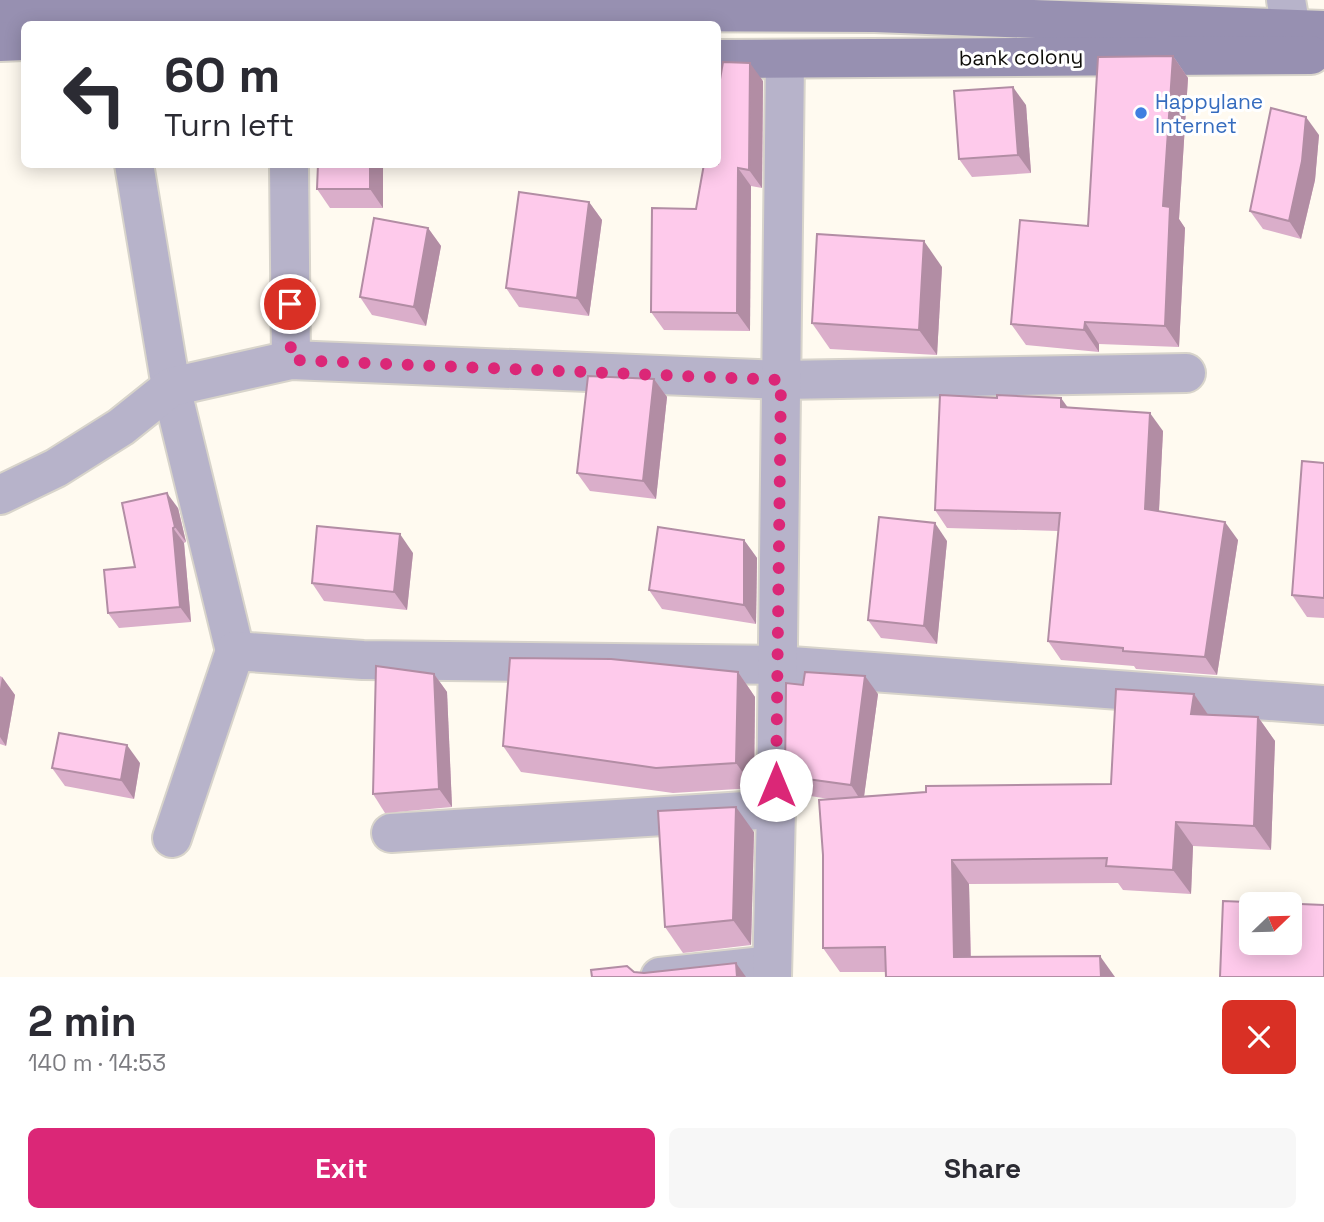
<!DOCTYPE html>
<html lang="en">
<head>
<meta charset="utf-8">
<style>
	:root { --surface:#fff; --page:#f7f7f7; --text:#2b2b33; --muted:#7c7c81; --accent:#db2777 }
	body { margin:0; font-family:"Space Grotesk",sans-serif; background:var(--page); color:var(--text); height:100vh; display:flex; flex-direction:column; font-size:26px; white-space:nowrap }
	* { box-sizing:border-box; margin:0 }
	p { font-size:23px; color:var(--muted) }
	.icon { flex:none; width:38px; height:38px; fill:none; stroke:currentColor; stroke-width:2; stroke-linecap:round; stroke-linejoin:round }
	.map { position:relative; height:977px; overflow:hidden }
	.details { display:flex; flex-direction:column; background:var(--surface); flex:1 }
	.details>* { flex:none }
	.guide { position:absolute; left:21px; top:21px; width:700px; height:147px; border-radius:10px; box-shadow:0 4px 18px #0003; background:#fff; color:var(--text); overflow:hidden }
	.needle { width:46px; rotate:67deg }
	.fabs { position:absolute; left:1239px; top:892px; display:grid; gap:14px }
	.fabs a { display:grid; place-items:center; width:63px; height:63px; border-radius:10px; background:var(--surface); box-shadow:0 4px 18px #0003; font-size:35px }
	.pin { position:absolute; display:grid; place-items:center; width:60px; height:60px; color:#fff; margin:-30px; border:4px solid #fff; border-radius:50%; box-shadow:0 2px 7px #0007 }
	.me { position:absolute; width:77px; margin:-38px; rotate:0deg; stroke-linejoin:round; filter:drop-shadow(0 0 5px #0008) }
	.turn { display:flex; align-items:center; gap:24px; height:147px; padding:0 28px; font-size:32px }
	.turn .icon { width:91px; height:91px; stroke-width:2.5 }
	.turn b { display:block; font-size:49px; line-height:60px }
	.round { display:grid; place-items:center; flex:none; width:74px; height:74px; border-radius:10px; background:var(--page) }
	.headline { display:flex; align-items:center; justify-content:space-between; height:119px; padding:0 28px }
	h1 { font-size:42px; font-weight:700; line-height:52px }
	.action { display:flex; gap:14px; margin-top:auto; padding:14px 28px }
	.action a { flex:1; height:80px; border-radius:10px; background:var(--accent); color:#fff; font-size:28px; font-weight:700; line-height:80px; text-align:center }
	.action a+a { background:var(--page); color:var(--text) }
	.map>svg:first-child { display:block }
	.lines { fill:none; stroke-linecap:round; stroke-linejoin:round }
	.street-casing { stroke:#d8d4cb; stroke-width:42 }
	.secondary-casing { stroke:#d8d4cb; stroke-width:42 }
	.street { stroke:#b7b3ca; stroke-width:38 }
	.secondary { stroke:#9790b1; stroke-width:38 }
	.wall { fill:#daaeca }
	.shaded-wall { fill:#b28da4 }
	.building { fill:#fecaeb; stroke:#b28da4; stroke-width:2; fill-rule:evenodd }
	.route { stroke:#db2777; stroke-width:12; stroke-dasharray:0 21.6 }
	.shop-dot { fill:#3f7fe0; stroke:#fff; stroke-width:2.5 }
	.labels { text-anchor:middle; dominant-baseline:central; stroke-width:6; stroke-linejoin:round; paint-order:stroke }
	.street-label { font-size:21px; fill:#0e0d09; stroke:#fff }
	.shop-label { font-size:21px; fill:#366cbe; stroke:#fff; text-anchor:start }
</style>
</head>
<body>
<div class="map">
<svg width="1324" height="977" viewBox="0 0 1324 977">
	<rect width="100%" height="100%" fill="#fffaf0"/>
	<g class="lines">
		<!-- street casing -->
		<g class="street-casing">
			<g id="street">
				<path d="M1286,0L1291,29"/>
				<path d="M134,164L171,387L235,651"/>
				<path d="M289,164L291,360"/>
				<path d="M0,495L56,468L121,427L171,387L291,360L781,380L1186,373"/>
				<path d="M391,833L776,809"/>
				<path d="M172,838L235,651L363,660L777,665L1324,705"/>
				<path d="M660,977L772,965"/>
				<path d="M772,977L776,809L785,60"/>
			</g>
		</g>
		<!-- secondary casing -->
		<g class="secondary-casing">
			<g id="secondary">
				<path d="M0,10L875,13L1324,30"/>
				<path d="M0,42L24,41"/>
				<path d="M718,59L1311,55"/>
			</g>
		</g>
		<!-- street -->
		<use href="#street" class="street"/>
		<!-- secondary -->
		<use href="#secondary" class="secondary"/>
	</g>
	<!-- wall -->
	<g class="wall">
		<path d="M1173,56L1188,78L1179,219L1185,228L1179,347L1099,344V352L1026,345L1011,324L1088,226Z"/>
		<path d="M763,81L762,188L751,186L750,331L664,330L651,312L696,209Z"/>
		<path d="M1026,105L1031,173L972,177L959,159Z"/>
		<path d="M1319,135L1315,180L1301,239L1263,229L1250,211Z"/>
		<path d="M318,164H383V208H330L317,189Z"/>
		<path d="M589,202L602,220L589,316L519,307L506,288Z"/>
		<path d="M428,228L441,246L426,326L372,315L360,297Z"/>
		<path d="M942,267L937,355L830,349L812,323Z"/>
		<path d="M654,379L667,397L656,499L590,491L577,473Z"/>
		<path d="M1068,408L1163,431L1159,512L1238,540L1217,675L1136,669L1134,666L1061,660L1048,641L1058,531L947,528L935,510Z"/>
		<path d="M1324,463V618L1307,617L1292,595Z"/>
		<path d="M178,508L186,542L184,543L191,622L119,628L108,613L135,567Z"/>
		<path d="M744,540L757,558L756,624L662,609L649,590Z"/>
		<path d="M947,541L937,644L881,638L868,620Z"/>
		<path d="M413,553L407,610L324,601L312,583Z"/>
		<path d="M738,672L755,697L754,788L673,793L521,772L503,746Z"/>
		<path d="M434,674L447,692L452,807L385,813L373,794Z"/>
		<path d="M0,676L2,677L15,695L6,746L0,744Z"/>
		<path d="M878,694L864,796L1111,784L1194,694L1208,715L1258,717L1275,741L1271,850L1193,846L1191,894L1123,890L1118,883L969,884L971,957L886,972H840L823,948L829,799L798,794L785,776Z"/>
		<path d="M140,763L134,799L65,786L52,768Z"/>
		<path d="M754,832L751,945L683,953L665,927Z"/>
	</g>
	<!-- shaded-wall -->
	<g class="shaded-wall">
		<path d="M1173,56L1188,78L1179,219L1185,228L1179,347L1165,326L1163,206Z"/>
		<path d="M750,63L763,81L762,188L749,170Z"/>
		<path d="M1013,87L1026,105L1031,173L1018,155Z"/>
		<path d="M1306,117L1319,135L1315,180L1301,239L1289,221Z"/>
		<path d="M370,164H383V208L370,189Z"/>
		<path d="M738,168L751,186L750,331L737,313Z"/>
		<path d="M589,202L602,220L589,316L577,298Z"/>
		<path d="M428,228L441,246L426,326L414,307Z"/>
		<path d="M924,241L942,267L937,355L919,330Z"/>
		<path d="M1085,322L1099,344V352L1084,330Z"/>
		<path d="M654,379L667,397L656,499L643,481Z"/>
		<path d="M1061,398L1074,416L1061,407Z"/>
		<path d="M1150,413L1163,431L1158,528L1145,509Z"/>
		<path d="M167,493L178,508L186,542L175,527Z"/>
		<path d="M1225,522L1238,540L1217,675L1205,657Z"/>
		<path d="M935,523L947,541L937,644L924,626Z"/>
		<path d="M173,528L184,543L191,622L180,607Z"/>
		<path d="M400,534L413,553L407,610L394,592Z"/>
		<path d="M744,540L757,558L756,624L744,605Z"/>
		<path d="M738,672L755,697L754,788L736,763Z"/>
		<path d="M434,674L447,692L452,807L439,789Z"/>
		<path d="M865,676L878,694L863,804L851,785Z"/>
		<path d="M2,677L15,695L6,746L0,737V689Z"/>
		<path d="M1194,694L1211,719L1191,714Z"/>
		<path d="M1258,717L1275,741L1271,850L1254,826Z"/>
		<path d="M127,745L140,763L134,799L121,780Z"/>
		<path d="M736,807L754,832L751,945L733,920Z"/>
		<path d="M1176,822L1193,846L1191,894L1173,870Z"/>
		<path d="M952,860L969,884L971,977L954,957Z"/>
		<path d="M1100,956L1115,977H1101Z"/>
		<path d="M736,963L746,977H737Z"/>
	</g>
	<!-- building -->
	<g class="building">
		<path d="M1173,56L1163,206L1170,207L1165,326L1085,322L1084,330L1011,324L1020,220L1088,226L1098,57Z"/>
		<path d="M723,62L750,63L749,170L738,168L737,313L651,312L652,208L696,209L704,164H718V91Z"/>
		<path d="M1013,87L1018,155L959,159L954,91Z"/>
		<path d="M1271,108L1306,117L1302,161L1289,221L1250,211Z"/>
		<path d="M318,164H370V189H317Z"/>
		<path d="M519,192L589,202L577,298L506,288Z"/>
		<path d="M374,218L428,228L414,307L360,297Z"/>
		<path d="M817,234L924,241L919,330L812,323Z"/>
		<path d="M588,376L654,379L643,481L577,473Z"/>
		<path d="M940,395L997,398V395L1061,398V407L1150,413L1145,509L1225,522L1205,657L1123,651V648L1048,641L1060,513L935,510Z"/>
		<path d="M1302,461L1324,463V598L1292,595Z"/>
		<path d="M167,493L175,527L173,528L180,607L108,613L104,570L135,567L122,503Z"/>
		<path d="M879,517L935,523L924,626L868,620Z"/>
		<path d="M317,526L400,534L394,592L312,583Z"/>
		<path d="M658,527L744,540V605L649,590Z"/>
		<path d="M510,658L611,659L738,672L736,763L656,768L503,746Z"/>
		<path d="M376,666L434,674L439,789L373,794Z"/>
		<path d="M805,672L865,676L851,785L785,776L786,683L803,685Z"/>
		<path d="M1116,689L1194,694L1191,714L1258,717L1254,826L1176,822L1173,870L1106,866L1107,858L952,860L954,957L1100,956L1101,977H886L885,947L823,948V855L819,800L926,792V786L1111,784Z"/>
		<path d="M59,733L127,745L121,780L52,768Z"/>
		<path d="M736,807L733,920L665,927L658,811Z"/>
		<path d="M1223,901L1324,905V977H1220ZM1251,905H1290V943H1251Z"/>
		<path d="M736,963L737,977H592L591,970L627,966L634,972L644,973Z"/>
	</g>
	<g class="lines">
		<!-- route -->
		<path class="route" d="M290,304L291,360L781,380L776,785"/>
	</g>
	<!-- markers -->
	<circle class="shop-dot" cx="1141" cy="113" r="7"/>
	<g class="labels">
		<!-- street labels -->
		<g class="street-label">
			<text transform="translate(1021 57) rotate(-1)">bank colony</text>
		</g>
		<!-- shop labels -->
		<g class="shop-label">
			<text x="1155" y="101">Happylane<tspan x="1155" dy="24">Internet</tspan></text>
		</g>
	</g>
</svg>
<div class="fabs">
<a><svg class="needle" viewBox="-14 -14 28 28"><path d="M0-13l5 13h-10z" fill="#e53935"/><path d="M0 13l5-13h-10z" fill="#7c7c81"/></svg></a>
</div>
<div class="pin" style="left:290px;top:304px;background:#d93025"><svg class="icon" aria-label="arrive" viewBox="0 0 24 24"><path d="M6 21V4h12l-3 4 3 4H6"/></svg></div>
<svg class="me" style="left:776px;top:785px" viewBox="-20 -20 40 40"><circle r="19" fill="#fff"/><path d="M0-13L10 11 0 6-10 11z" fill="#db2777"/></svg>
<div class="guide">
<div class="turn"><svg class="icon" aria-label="left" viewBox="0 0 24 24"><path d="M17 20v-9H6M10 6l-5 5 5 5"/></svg><div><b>60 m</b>Turn left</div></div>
</div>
</div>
<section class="details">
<div class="headline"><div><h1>2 min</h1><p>140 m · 14:53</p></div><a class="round" style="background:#d93025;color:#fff"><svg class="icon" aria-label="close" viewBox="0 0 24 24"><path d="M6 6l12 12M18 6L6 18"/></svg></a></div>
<div class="action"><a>Exit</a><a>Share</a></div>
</section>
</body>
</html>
